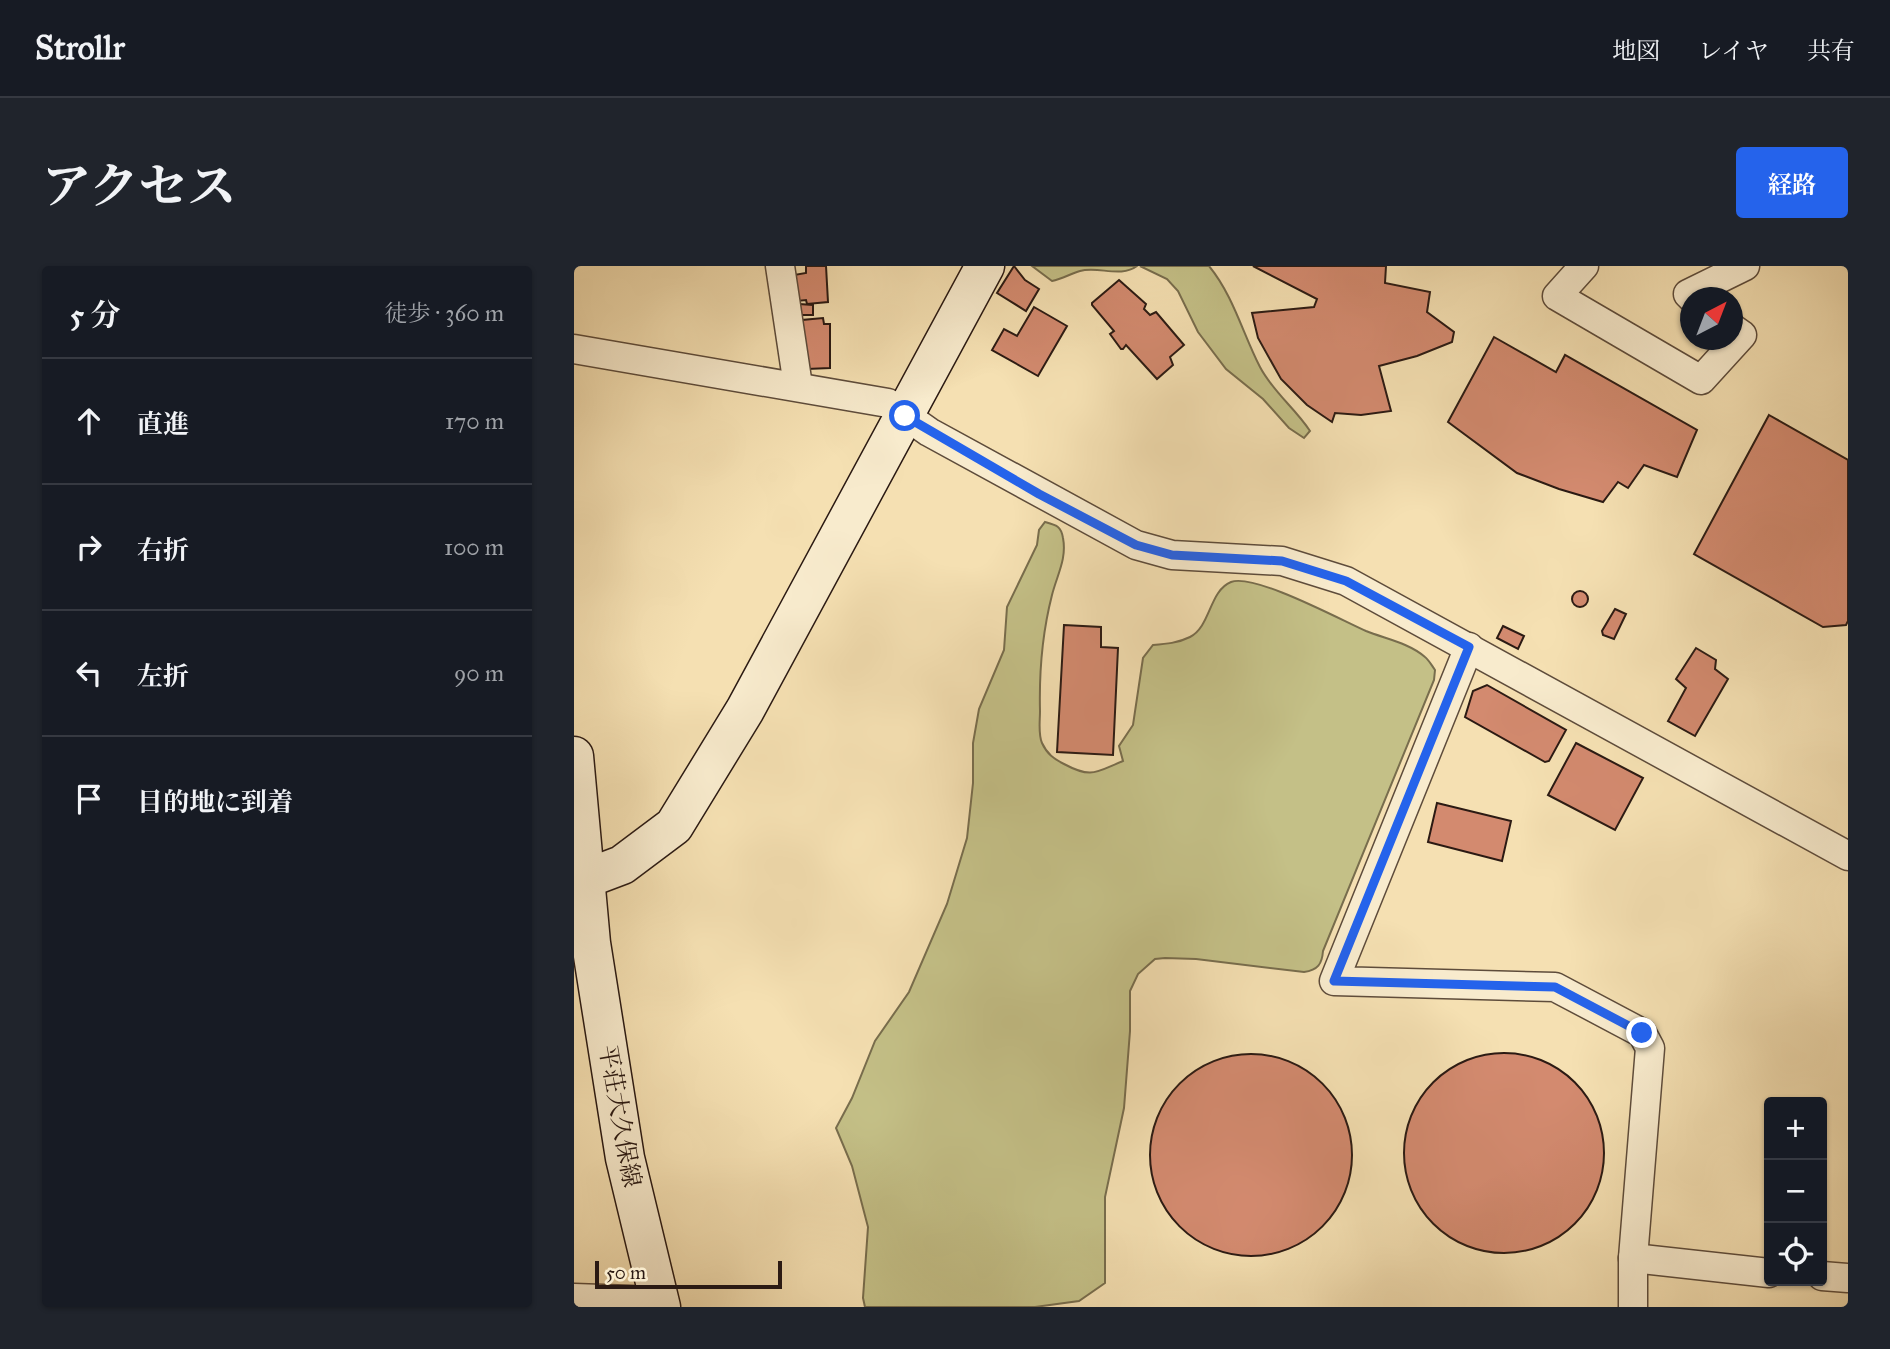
<!DOCTYPE html>
<html lang="ja">
<head>
<meta charset="utf-8">
<style>
	body { margin:0; font-family:"IM FELL Great Primer","Noto Serif JP",serif; background:#20242c; color:#f1f3f6 }
	.controls { position:absolute; right:21px; bottom:21px; display:grid; overflow:hidden; border-radius:7px; box-shadow:0 2px 5px #0004 }
	.controls button { width:63px; height:63px; display:grid; place-items:center; padding:0; border:0; border-bottom:2px solid #363941; background:#171b24; color:#f1f3f6; font:35px sans-serif }
	.compass { position:absolute; left:1106px; top:21px; width:63px; height:63px; border-radius:50%; background:#171b24; box-shadow:0 2px 5px #0004; rotate:42deg }
	.scale { position:absolute; left:21px; bottom:18px; width:187px; box-sizing:border-box; padding-left:7px; border:4px solid #2b1a13; border-top:0; font-size:19px; line-height:24px; white-space:nowrap; color:#2b1a13; -webkit-text-stroke:5px #f8ebcd; paint-order:stroke }
	.stop { position:absolute; width:21px; height:21px; margin:-16px; border:5px solid #2563eb; border-radius:50%; background:#fff }
	.stop.end { background:#2563eb; border-color:#fff; box-shadow:0 2px 7px #0008 }
	.list { margin:0; padding:0; list-style:none }
	h2 { display:flex; justify-content:space-between; align-items:center; height:91px; margin:0; padding:0 28px; font-size:30px }
	h2 small { font-size:23px; font-weight:400; color:#9ea1a6 }
	.list li { display:grid; grid-template-columns:46px 1fr auto; gap:21px; align-items:center; box-sizing:border-box; height:126px; padding:0 28px; border-top:2px solid #363941 }
	.list b { display:block; font-size:26px; white-space:nowrap }
	.list em { font-size:23px; font-style:normal; color:#9ea1a6 }
	.icon { flex:none; width:38px; height:38px; fill:none; stroke:currentColor; stroke-width:2; stroke-linecap:round; stroke-linejoin:round }
	.map { position:relative; flex:none; width:1274px; height:1041px; overflow:hidden; border-radius:7px }
	header { display:flex; align-items:center; gap:42px; box-sizing:border-box; height:98px; padding:0 35px; background:#171b24; border-bottom:2px solid #363941 }
	header strong { font-size:33px }
	nav { display:flex; gap:38px; margin-inline-start:auto; font-size:24px }
	.intro { display:flex; align-items:center; justify-content:space-between; box-sizing:border-box; height:168px; padding:0 42px }
	h1 { margin:0; font-size:49px }
	.button { padding:18px 32px; border-radius:7px; background:#2563eb; color:#fff; font-size:24px; font-weight:700 }
	main { display:flex; gap:42px; padding:0 42px }
	aside { flex:1; background:#171b24; border-radius:7px; box-shadow:0 2px 5px #0004 }
	.map>svg:first-child { display:block }
</style>
</head>
<body>
<header>
<strong>Strollr</strong>
<nav><a>地図</a><a>レイヤ</a><a>共有</a></nav>
</header>
<div class="intro"><h1>アクセス</h1><a class="button">経路</a></div>
<main>
<aside>
<h2>5 分<small>徒歩 · 360 m</small></h2>
<ul class="list">
<li><svg class="icon" aria-label="ahead" viewBox="0 0 24 24"><path d="M12 20V5M6 11l6-6 6 6"/></svg><div><b>直進</b></div><em>170 m</em></li>
<li><svg class="icon" aria-label="right" viewBox="0 0 24 24"><path d="M7 20v-9h11M14 6l5 5-5 5"/></svg><div><b>右折</b></div><em>100 m</em></li>
<li><svg class="icon" aria-label="left" viewBox="0 0 24 24"><path d="M17 20v-9H6M10 6l-5 5 5 5"/></svg><div><b>左折</b></div><em>90 m</em></li>
<li><svg class="icon" aria-label="arrive" viewBox="0 0 24 24"><path d="M6 21V4h12l-3 4 3 4H6"/></svg><div><b>目的地に到着</b></div></li>
</ul>
</aside>
<div class="map">
<svg width="1274" height="1041" viewBox="0 0 1274 1041">
	<rect width="100%" height="100%" fill="#f5e0b2"/>
	<filter id="stains"><feTurbulence type="fractalNoise" baseFrequency=".00286" numOctaves="4"/><feColorMatrix values="0 0 0 0 .2 0 0 0 0 .09 0 0 0 0 .02 0 0 0 .5 -.17"/></filter>
	<radialGradient id="worn" r=".72"><stop offset=".6" stop-color="#630" stop-opacity="0"/><stop offset="1" stop-color="#630" stop-opacity=".3"/></radialGradient>
	<g fill="#c4c087" stroke="#786d4d" stroke-width="2">
		<path d="M458,0H563C547,12 524,0 506,5C496,8 488,13 478,15Z"/>
		<path d="M566,0H635C659,29 669,68 686,101C699,126 721,142 736,165L730,172L715,162L689,133L652,103L624,66L604,25L593,13Z"/>
		<path d="M471,256C482,259 487,260 489,272C493,293 483,309 478,329C468,368 465,404 466,445C466,455 464,468 468,477C473,488 480,493 490,498C518,513 522,506 549,495L545,480L559,459L569,392L579,379C592,378 604,377 616,371C637,360 635,325 657,316C680,307 767,354 792,365C812,373 835,377 851,391C855,394 858,400 861,404L860,414L749,685C748,698 744,704 730,706L622,693L591,692L581,693L564,708L556,725V765L550,842L531,931V1017L505,1035L461,1041H291L289,1032L294,961L278,900L262,862L278,832L301,775L335,726L373,638L393,572L399,517V477L405,443L430,384L433,341L463,279L465,264Z"/>
	</g>
	<g fill="#d38a6f" stroke="#2b1a13" stroke-width="2">
		<polygon points="232,0 252,0 254,36 233,38 232,34 223,35 220,9 232,7"/>
		<polygon points="440,0 451,14 465,23 452,45 423,27"/>
		<polygon points="679,0 812,0 811,17 856,26 853,46 880,66 878,76 843,90 805,100 817,145 787,149 761,147 758,156 733,139 707,113 684,72 678,47 740,41 743,33"/>
		<polygon points="545,14 572,38 570,43 576,49 582,46 610,79 596,91 599,99 583,113 552,79 549,83 547,83 536,68 540,65 518,39 518,37"/>
		<polygon points="225,38 239,39 239,49 225,49"/>
		<polygon points="460,41 493,60 464,110 418,84 430,63 443,70"/>
		<polygon points="249,52 250,58 256,58 256,102 233,103 228,54"/>
		<polygon points="920,71 982,106 991,89 1123,164 1103,211 1070,199 1054,222 1044,216 1029,236 985,223 943,207 874,156"/>
		<polygon points="1195,149 1274,194 1274,355 1272,359 1249,361 1120,288"/>
		<circle cx="1006" cy="333" r="8"/>
		<polygon points="1041,343 1052,348 1040,373 1029,369 1028,365"/>
		<polygon points="490,359 527,361 527,381 544,382 539,489 483,486"/>
		<polygon points="929,360 950,370 944,383 923,372"/>
		<polygon points="1122,382 1142,394 1141,403 1154,413 1121,470 1094,455 1112,422 1102,413"/>
		<polygon points="913,419 992,464 975,495 971,496 891,451 899,425"/>
		<polygon points="1002,477 1069,512 1041,564 974,529"/>
		<polygon points="863,537 937,555 928,595 854,576"/>
		<circle cx="930" cy="887" r="100"/>
		<circle cx="677" cy="889" r="101"/>
	</g>
	<g fill="none" stroke-linecap="round" stroke-linejoin="round">
		<g stroke="#5e4c3b" stroke-width="31">
			<g id="street">
				<polyline points="206,0 224,120"/>
				<polyline points="1010,0 983,30 1127,114 1168,69 1158,62"/>
				<polyline points="1118,32 1114,28 1171,0"/>
				<polyline points="0,83 314,137 355,166 562,279 598,289 708,295 772,315 1274,590"/>
				<polyline points="895,381 760,715 981,721 1068,767 1076,782 1059,992 1059,1041"/>
				<polyline points="1059,992 1195,1007"/>
				<polyline points="1248,1010 1274,1012"/>
				<polyline points="0,1032 86,1035"/>
			</g>
		</g>
		<g stroke="#2b1a13" stroke-width="41">
			<g id="secondary">
				<polyline points="0,490 17,677 51,892 87,1041"/>
				<polyline points="11,613 48,599 100,560 171,444 411,0"/>
			</g>
		</g>
		<use href="#street" stroke="#f8ebcd" stroke-width="28"/>
		<use href="#secondary" stroke="#f8ebcd" stroke-width="38"/>
	</g>
	<g fill="none" stroke-linecap="round" stroke-linejoin="round">
		<polyline stroke="#2563eb" stroke-width="9" points="331,150 465,228 562,279 598,289 708,295 772,315 895,381 760,715 981,721 1068,767"/>
	</g>
	<g text-anchor="middle" stroke-width="5" stroke-linejoin="round" paint-order="stroke">
		<g font-size="24" fill="#2b1a13" stroke="#f8ebcd">
			<text transform="translate(46 850) rotate(80)" y="8">平荘大久保線</text>
		</g>
	</g>
	<rect width="100%" height="100%" filter="url(#stains)"/>
	<rect width="100%" height="100%" fill="url(#worn)"/>
</svg>
<div class="controls">
<button>+</button>
<button>−</button>
<button><svg class="icon" aria-label="locate" viewBox="0 0 24 24"><circle cx="12" cy="12" r="6"/><path d="M12 2v4M12 18v4M2 12h4M18 12h4"/></svg></button>
</div>
<svg class="compass" viewBox="-18 -18 36 36"><path d="M0-13l5 13h-10z" fill="#e53935"/><path d="M0 13l5-13h-10z" fill="#9ea1a6"/></svg>
<div class="scale">50 m</div>
<div class="stop" style="left:331px;top:150px"></div>
<div class="stop end" style="left:1068px;top:767px"></div>
</div>
</main>
</body>
</html>
